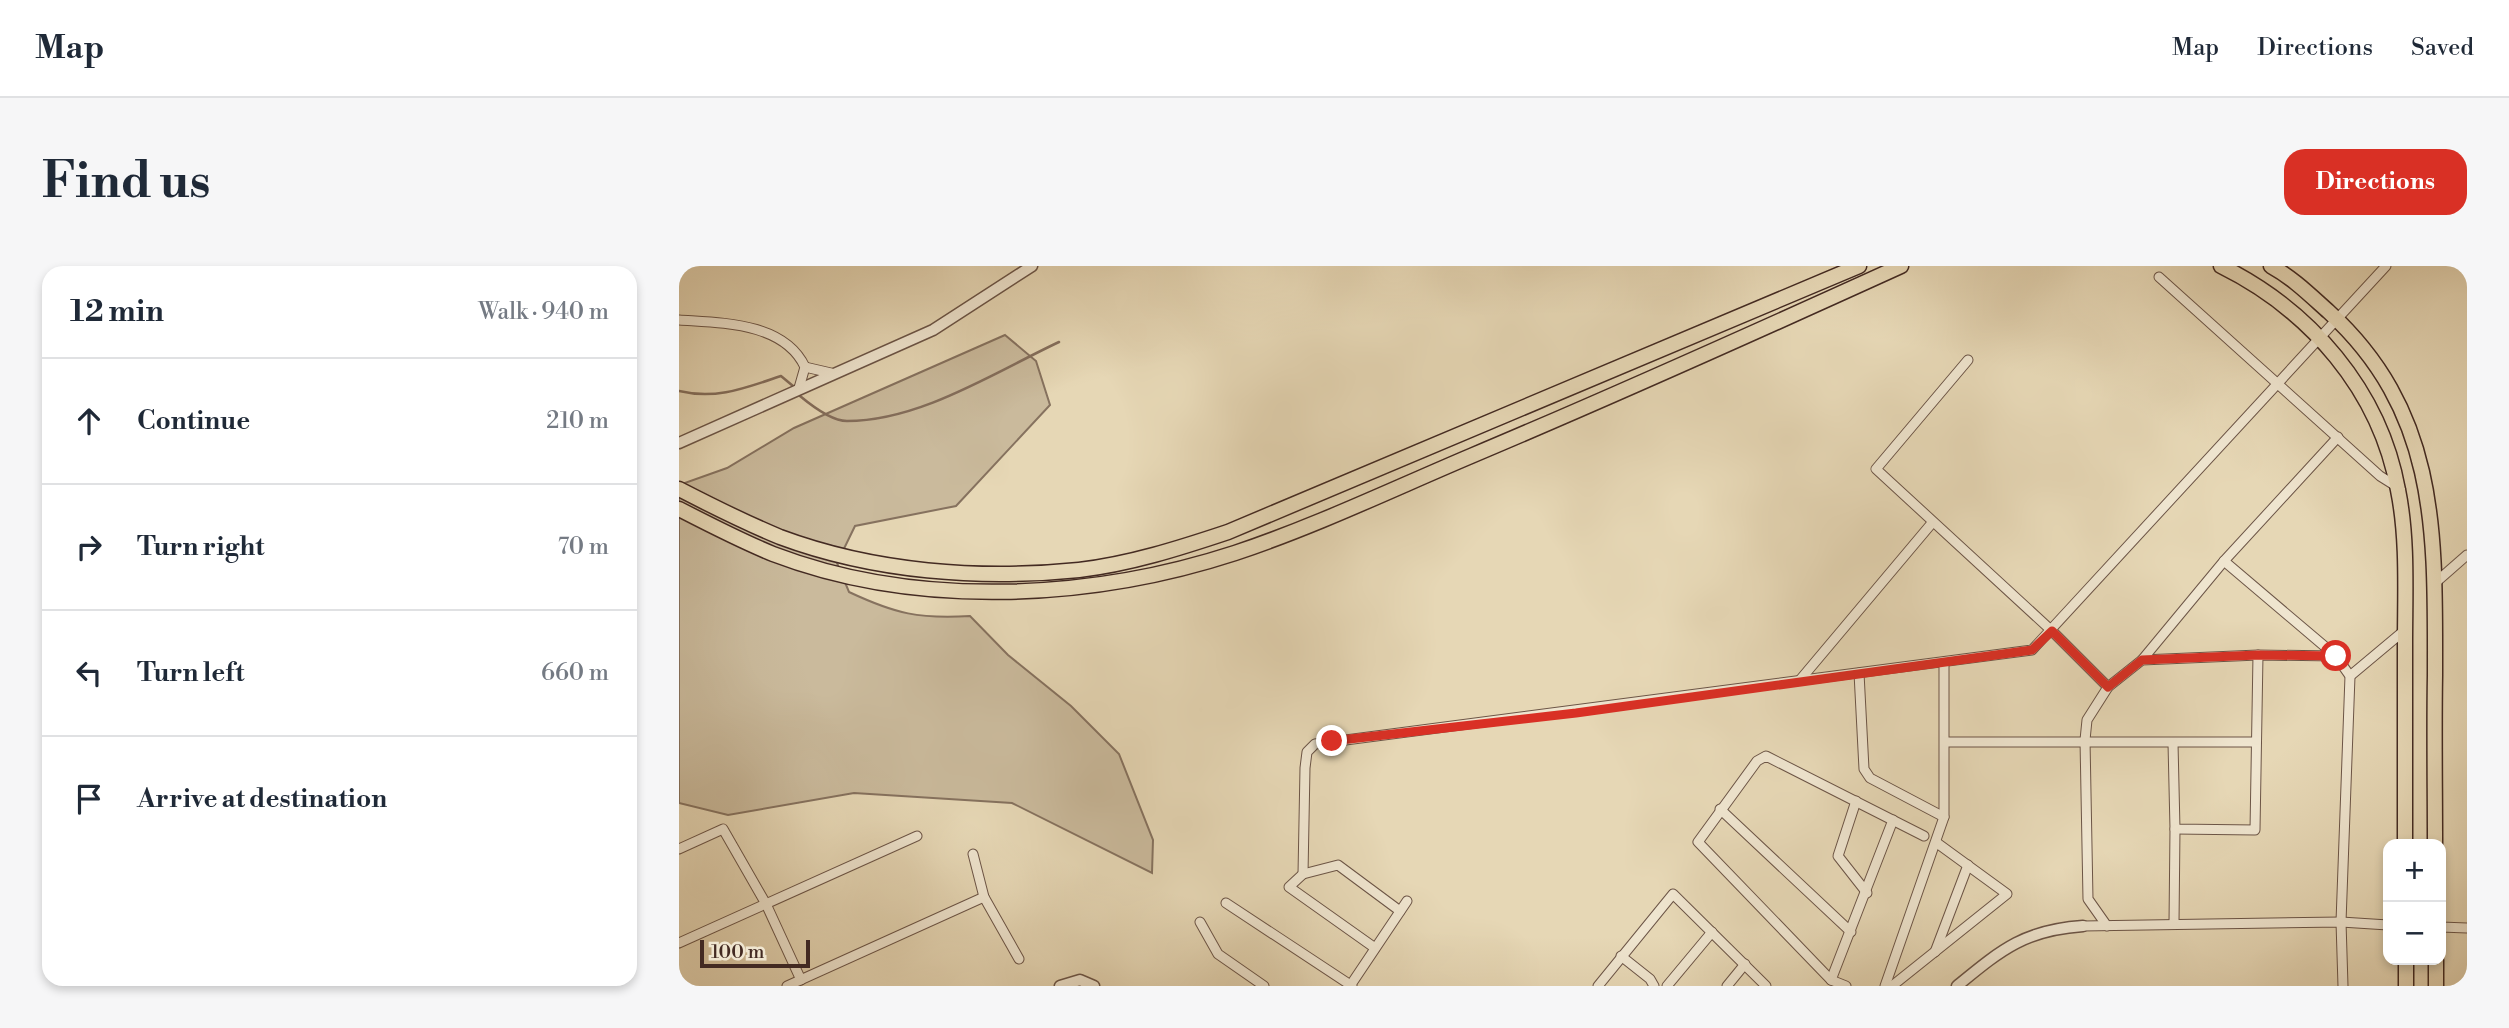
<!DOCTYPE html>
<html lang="en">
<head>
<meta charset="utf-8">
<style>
	body { margin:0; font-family:"Libre Bodoni",serif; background:#f6f6f7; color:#1f2937 }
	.controls { position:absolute; right:21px; bottom:21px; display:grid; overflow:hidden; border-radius:14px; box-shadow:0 4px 10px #0003 }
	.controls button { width:63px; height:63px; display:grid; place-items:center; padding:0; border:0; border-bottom:2px solid #e0e1e3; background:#fff; color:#1f2937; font:35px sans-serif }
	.scale { position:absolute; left:21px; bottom:18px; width:110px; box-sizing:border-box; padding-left:7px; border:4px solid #432a22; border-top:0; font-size:19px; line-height:24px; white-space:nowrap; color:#432a22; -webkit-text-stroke:5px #efe5cf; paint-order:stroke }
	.stop { position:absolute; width:21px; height:21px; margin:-16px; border:5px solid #d93025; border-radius:50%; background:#fff }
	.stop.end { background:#d93025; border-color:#fff; box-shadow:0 2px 7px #0008 }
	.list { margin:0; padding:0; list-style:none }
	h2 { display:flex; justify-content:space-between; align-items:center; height:91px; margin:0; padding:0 28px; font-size:30px }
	h2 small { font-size:23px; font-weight:400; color:#747a83 }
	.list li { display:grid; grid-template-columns:46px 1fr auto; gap:21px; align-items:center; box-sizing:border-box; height:126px; padding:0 28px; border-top:2px solid #e0e1e3 }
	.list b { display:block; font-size:26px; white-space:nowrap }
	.list em { font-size:23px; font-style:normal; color:#747a83 }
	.icon { flex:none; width:38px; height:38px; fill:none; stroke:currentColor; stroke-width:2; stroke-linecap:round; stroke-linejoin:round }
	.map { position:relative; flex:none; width:1788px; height:720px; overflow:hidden; border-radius:21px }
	header { display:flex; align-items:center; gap:42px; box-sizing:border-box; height:98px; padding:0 35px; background:#fff; border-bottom:2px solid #e0e1e3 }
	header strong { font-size:33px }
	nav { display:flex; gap:38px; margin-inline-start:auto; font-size:24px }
	.intro { display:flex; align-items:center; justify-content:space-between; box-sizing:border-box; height:168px; padding:0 42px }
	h1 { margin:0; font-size:49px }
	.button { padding:18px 32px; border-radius:21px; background:#d93025; color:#fff; font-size:24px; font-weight:700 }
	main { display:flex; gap:42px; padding:0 42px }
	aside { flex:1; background:#fff; border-radius:21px; box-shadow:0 4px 10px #0003 }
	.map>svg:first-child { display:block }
</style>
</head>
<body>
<header>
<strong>Map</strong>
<nav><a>Map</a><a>Directions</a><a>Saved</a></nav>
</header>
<div class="intro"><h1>Find us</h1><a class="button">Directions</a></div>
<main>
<aside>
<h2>12 min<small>Walk · 940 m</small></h2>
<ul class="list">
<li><svg class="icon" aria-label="ahead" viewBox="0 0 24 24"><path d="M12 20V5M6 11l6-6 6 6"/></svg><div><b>Continue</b></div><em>210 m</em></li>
<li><svg class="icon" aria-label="right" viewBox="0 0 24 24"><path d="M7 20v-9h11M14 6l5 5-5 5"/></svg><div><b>Turn right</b></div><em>70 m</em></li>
<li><svg class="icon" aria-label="left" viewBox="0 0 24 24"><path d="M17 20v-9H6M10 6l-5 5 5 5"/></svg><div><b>Turn left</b></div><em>660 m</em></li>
<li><svg class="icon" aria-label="arrive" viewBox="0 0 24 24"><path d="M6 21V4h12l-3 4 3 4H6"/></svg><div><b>Arrive at destination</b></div></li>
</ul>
</aside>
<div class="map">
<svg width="1788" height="720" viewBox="0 0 1788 720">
	<rect width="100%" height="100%" fill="#e6d7b5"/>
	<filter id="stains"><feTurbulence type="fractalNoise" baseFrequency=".00286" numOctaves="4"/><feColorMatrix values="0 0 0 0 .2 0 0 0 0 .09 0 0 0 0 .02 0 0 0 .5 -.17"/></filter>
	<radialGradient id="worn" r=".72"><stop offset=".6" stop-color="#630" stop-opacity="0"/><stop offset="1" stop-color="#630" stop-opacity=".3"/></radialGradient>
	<path fill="#caba9c" stroke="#86725f" stroke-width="2" d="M326,69L357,95L371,139L277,240L176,260L158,297L170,326C217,348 240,353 291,350L329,389L392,440L440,488L474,574L473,607L333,537L175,527L49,549L0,537V219L48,202L115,162Z"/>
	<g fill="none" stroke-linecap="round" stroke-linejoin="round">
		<g stroke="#846e5c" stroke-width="2.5">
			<path d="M0,125C37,134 66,122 102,110L114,120"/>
			<path d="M121,130C133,140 152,155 168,155C241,155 316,106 380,76"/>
		</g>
		<g stroke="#6c5547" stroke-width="11">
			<g id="minor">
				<polyline points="1480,11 1701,210 1717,220"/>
				<path d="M0,54C42,57 105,56 126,101L120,122"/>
				<polyline points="1289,94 1197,203 1373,365 1429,421"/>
				<polyline points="126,101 152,107"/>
				<polyline points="1545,295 1657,390 1671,410 1662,656 1664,720"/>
				<polyline points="1756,317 1788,289"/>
				<polyline points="1463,394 1545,295 1659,171"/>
				<polyline points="1180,407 1185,503 1191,512 1265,551"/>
				<polyline points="1671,410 1726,364"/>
				<polyline points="1121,414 1253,257"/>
				<polyline points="1267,476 1575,476"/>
				<polyline points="1494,477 1496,563 1576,564 1579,389"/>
				<polyline points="1177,535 1159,590 1188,627"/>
				<polyline points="1041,543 1172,666"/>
				<polyline points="0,583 44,563 87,638 122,714"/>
				<polyline points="294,588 305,631 340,693"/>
				<polyline points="624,608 626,502 628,486 636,478 1353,384 1707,0"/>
				<polyline points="547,637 673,720"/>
				<polyline points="521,656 539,688 585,720"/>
				<polyline points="1495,657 1496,563"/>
				<polyline points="1404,660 1662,656 1709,659"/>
				<polyline points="1428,660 1409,633 1406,474 1408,454 1429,421 1463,394 1579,389 1657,390"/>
				<polyline points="1762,661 1788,662"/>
				<polyline points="0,677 238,570"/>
				<polyline points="696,682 610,621 624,608 659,599 721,645"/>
				<polyline points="1256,686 1289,599"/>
				<polyline points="942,690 971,713 975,720"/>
				<polyline points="1152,714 1214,554"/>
				<polyline points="108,720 305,631"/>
				<polyline points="671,720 728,635"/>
				<polyline points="919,720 994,628 1087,720"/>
				<polyline points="988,720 1033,666"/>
				<polyline points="1048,720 1066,698"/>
				<polyline points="1167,720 1152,714 1019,576 1078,495 1087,490 1245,570"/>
				<polyline points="1206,720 1265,551 1265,396"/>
				<polyline points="1213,720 1328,628 1258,577"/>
			</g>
		</g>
		<g stroke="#6c5547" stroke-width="13">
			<g id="tertiary">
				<polyline points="0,177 254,64 353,0"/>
				<polyline points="381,720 401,714 415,720"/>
				<path d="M1278,720C1322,684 1345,664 1404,660"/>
			</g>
		</g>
		<g stroke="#432a22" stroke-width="17">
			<g id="trunk">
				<path d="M1542,0C1631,44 1701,124 1719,224C1729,273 1726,327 1726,377C1726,444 1726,511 1726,578"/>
				<path d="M1592,0C1614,12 1632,30 1650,46C1761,148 1756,269 1756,409C1755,465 1756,522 1756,578"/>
				<path d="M0,223C33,240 67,257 101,271C195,306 301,314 400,304C451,298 501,282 549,266L1180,0"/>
				<path d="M0,243C31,259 62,275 94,288C238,343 412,334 556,287C637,260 714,223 792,190C937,129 1079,65 1222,0"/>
				<polyline points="1727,694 1727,720"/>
				<polyline points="1757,694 1757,720"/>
			</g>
		</g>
		<use href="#minor" stroke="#efe5cf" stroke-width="9"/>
		<use href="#tertiary" stroke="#efe5cf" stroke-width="10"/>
		<use href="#trunk" stroke="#e6d7b5" stroke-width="14"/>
	</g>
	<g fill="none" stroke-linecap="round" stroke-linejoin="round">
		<polyline stroke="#d93025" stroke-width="9" points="653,475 897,447 1353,384 1373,365 1429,421 1463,394 1579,389 1657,390"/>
	</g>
	<rect width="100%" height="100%" filter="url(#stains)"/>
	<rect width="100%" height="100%" fill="url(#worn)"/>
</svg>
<div class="controls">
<button>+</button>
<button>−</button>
</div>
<div class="scale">100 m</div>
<div class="stop" style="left:1657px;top:390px"></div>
<div class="stop end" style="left:653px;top:475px"></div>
</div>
</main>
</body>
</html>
